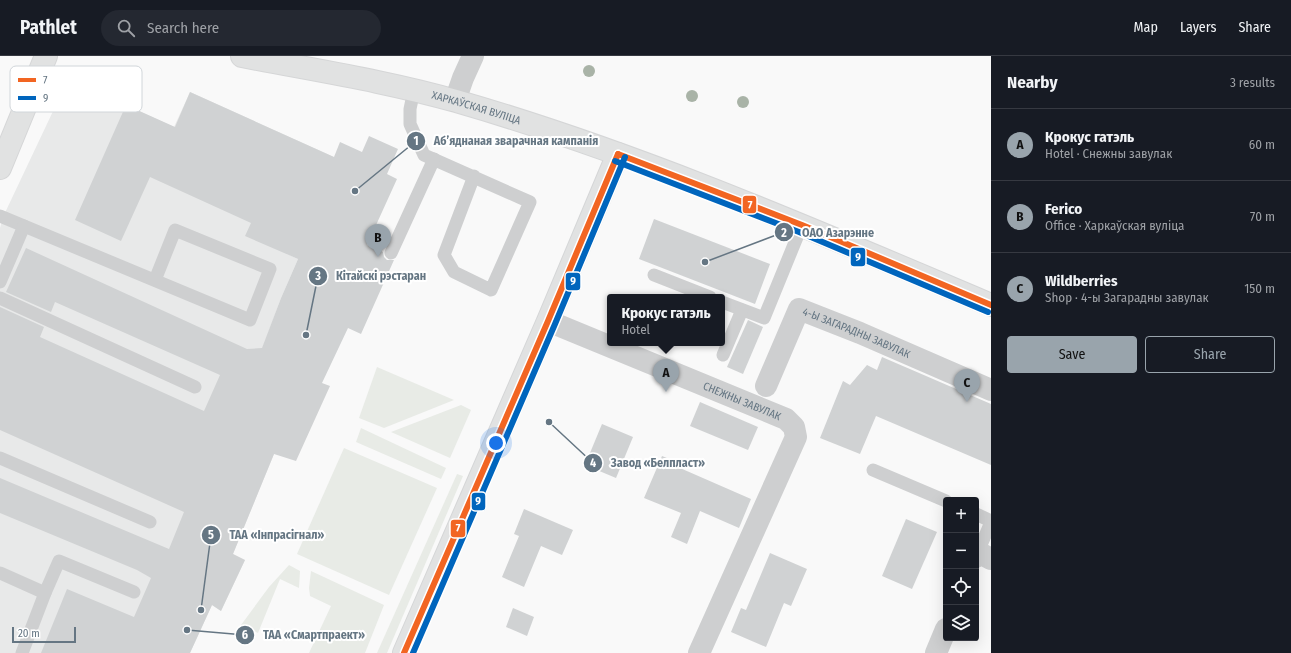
<!DOCTYPE html>
<html lang="en">
<head>
<meta charset="utf-8">
<style>
	body { margin:0; font-family:"Fira Sans Condensed",sans-serif; background:#242831; color:#f1f3f6 }
	.controls { position:absolute; right:12px; bottom:12px; display:grid; overflow:hidden; border-radius:4px; box-shadow:0 4px 16px #0002 }
	.controls button { width:36px; height:36px; display:grid; place-items:center; padding:0; border:0; border-bottom:1px solid #363941; background:#171b24; color:#f1f3f6; font:20px sans-serif }
	.scale { position:absolute; left:12px; bottom:10px; width:64px; box-sizing:border-box; padding-left:4px; border:2px solid #657683; border-top:0; font-size:11px; line-height:14px; white-space:nowrap; color:#657683; -webkit-text-stroke:3px #fff; paint-order:stroke }
	.you { position:absolute; left:496px; top:387px; width:14px; height:14px; margin:-10px; border:3px solid #fff; border-radius:50%; background:#1a73e8; box-shadow:0 0 0 6px #1a73e833 }
	.badge { display:grid; place-items:center; width:26px; height:26px; border-radius:50%; background:#99a4ac; color:#111; font-size:13px; font-weight:700 }
	.pin { position:absolute; translate:-50% -33px; filter:drop-shadow(0 1px 2px #0008) }
	.pin::after { content:''; position:absolute; top:21px; width:14px; height:12px; background:inherit; clip-path:polygon(0 0,100% 0,50% 100%) }
	.popup { position:absolute; left:607px; top:238px; width:118px; height:52px; box-sizing:border-box; display:grid; place-content:center; border-radius:4px; background:#171b24; filter:drop-shadow(0 1px 3px #0005); font-size:13px; white-space:nowrap; color:#9ea1a6 }
	.popup b { font-size:15px; color:#f1f3f6 }
	.popup::after { content:''; position:absolute; left:50%; top:100%; margin-left:-8px; border:8px solid transparent; border-top-color:#171b24 }
	.list { margin:0; padding:0; list-style:none }
	h2 { display:flex; justify-content:space-between; align-items:center; height:52px; margin:0; padding:0 16px; font-size:17px }
	h2 small { font-size:13px; font-weight:400; color:#9ea1a6 }
	.list li { display:grid; grid-template-columns:26px 1fr auto; gap:12px; align-items:center; box-sizing:border-box; height:72px; padding:0 16px; border-top:1px solid #363941 }
	.list b { display:block; font-size:15px; white-space:nowrap }
	.list p { margin:0; font-size:13px; white-space:nowrap; color:#9ea1a6 }
	.list em { font-size:13px; font-style:normal; color:#9ea1a6 }
	.actions { display:flex; gap:8px; padding:12px 16px }
	.actions a { flex:1; padding:9px 0; border:1px solid #99a4ac; border-radius:4px; text-align:center; font-size:14px; color:#99a4ac }
	.actions .main { background:#99a4ac; color:#111 }
	.icon { flex:none; width:22px; height:22px; fill:none; stroke:currentColor; stroke-width:2; stroke-linecap:round; stroke-linejoin:round }
	.map { position:relative; flex:none; width:991px; height:597px; overflow:hidden }
	header { display:flex; align-items:center; gap:24px; box-sizing:border-box; height:56px; padding:0 20px; background:#171b24; border-bottom:1px solid #363941 }
	header strong { font-size:19px }
	nav { display:flex; gap:22px; margin-inline-start:auto; font-size:14px }
	.search { width:280px; height:36px; background:#242831; display:flex; align-items:center; gap:10px; box-sizing:border-box; padding:0 14px; border-radius:22px; color:#9ea1a6; font-size:15px }
	main { display:flex }
	aside { flex:1; background:#171b24 }
	.map>svg:first-child { display:block }
</style>
</head>
<body>
<header>
<strong>Pathlet</strong>
<div class="search"><svg class="icon" aria-label="search" viewBox="0 0 24 24"><circle cx="10" cy="10" r="6"/><path d="M15 15l6 6"/></svg>Search here</div>
<nav><a>Map</a><a>Layers</a><a>Share</a></nav>
</header>
<main>
<div class="map">
<svg width="991" height="597" viewBox="0 0 991 597">
	<rect width="100%" height="100%" fill="#f9f9f9"/>
	<polygon fill="#e8e9e9" points="190,36 334,101 313,147 311,145 287,198 298,203 281,242 260,299 274,398 233,498 245,504 221,555 212,549 190,597 0,597 0,172 3,161 55,51 126,49 174,71"/>
	<g fill="#e8ebe6">
		<polygon points="377,311 454,344 384,372 359,362"/>
		<polygon points="461,349 471,354 450,402 391,376"/>
		<polygon points="361,372 446,412 441,423 356,386"/>
		<polygon points="344,392 437,432 389,539 297,498"/>
		<polygon points="457,418 463,420 387,597 377,597"/>
		<polygon points="289,509 300,515 299,532 280,523 258,577 241,569 269,531"/>
		<polygon points="311,515 384,549 365,597 309,597 331,550 310,540 309,532"/>
	</g>
	<g fill="#d0d2d3">
		<polygon points="190,36 334,101 340,86 362,96 369,80 398,93 387,118 397,123 367,189 383,196 384,201 387,204 394,204 361,278 348,272 322,327 330,330 296,405 274,398 233,498 245,504 221,555 212,549 190,597 41,597 67,533 134,561 151,522 137,514 0,457 0,422 169,493 184,456 0,374 0,251 44,271 40,281 204,355 220,319 55,246 51,256 6,236 26,192 247,293 262,292 281,242 298,203 245,180 251,167 150,121 121,185 75,164 126,49 175,71"/>
		<polygon points="654,163 770,208 755,248 639,203"/>
		<polygon points="748,264 763,271 743,318 727,311"/>
		<polygon points="882,301 991,348 991,409 876,360 860,398 820,382 843,325 850,329 867,309 877,314"/>
		<polygon points="700,346 758,371 748,394 690,370"/>
		<polygon points="602,368 633,381 616,422 585,409"/>
		<polygon points="662,400 681,408 680,412 751,443 739,472 700,455 687,488 671,481 681,457 644,442"/>
		<polygon points="524,453 573,474 562,499 541,490 524,531 502,521 519,480 514,478"/>
		<polygon points="906,463 937,476 912,533 882,520"/>
		<polygon points="770,497 807,513 791,550 784,547 766,591 731,576 741,552 746,554"/>
		<polygon points="513,552 534,561 527,580 506,571"/>
	</g>
	<g fill="none" stroke-linecap="round" stroke-linejoin="round">
		<g stroke="#d5d6d7" stroke-width="24">
			<g id="secondary">
				<path id="s3" d="M242,0C313,14 386,25 456,45C640,98 816,175 991,249"/>
				<polyline points="0,112 46,0"/>
				<polyline points="404,597 548,265 618,98"/>
			</g>
		</g>
		<g stroke="#cecfd0" stroke-width="13">
			<polyline points="414,34 410,53 410,68 424,99 530,146 491,234 454,216 444,199 474,120"/>
			<polyline points="0,160 250,264 270,213 175,174 155,224"/>
			<polyline points="391,197 434,103"/>
			<polyline points="654,219 710,241"/>
			<polyline points="0,226 24,170"/>
			<polyline points="0,242 195,331"/>
			<polyline points="722,246 764,262 802,169"/>
			<polyline points="723,299 742,254"/>
			<polyline points="0,402 150,466"/>
			<polyline points="873,414 946,445"/>
			<polyline points="976,458 991,465"/>
			<polyline points="978,496 991,466"/>
			<polyline points="0,517 45,537 22,597"/>
			<polyline points="45,537 59,505 134,536"/>
		</g>
		<g stroke="#cecfd0" stroke-width="22">
			<polyline points="455,45 463,22 473,0"/>
			<path id="s1" d="M548,265L786,363L794,371L796,381L699,597"/>
			<path id="s2" d="M766,330L799,253L860,277L991,334"/>
			<polyline points="976,501 978,496 991,503"/>
			<polyline points="936,597 946,573"/>
		</g>
		<use href="#secondary" stroke="#e1e2e2" stroke-width="22"/>
		<g stroke="#fff" stroke-width="9">
			<g id="bus-1">
				<polyline points="618,98 802,169 991,249"/>
				<polyline points="404,597 548,265 618,98"/>
			</g>
		</g>
		<g stroke="#fff" stroke-width="9">
			<g id="bus-2">
				<polyline points="615,105 799,176 988,256"/>
				<polyline points="413,597 555,268 625,101"/>
			</g>
		</g>
		<use href="#bus-1" stroke="#f26522" stroke-width="6"/>
		<use href="#bus-2" stroke="#0065bd" stroke-width="6"/>
	</g>
	<g fill="#a9b3a7">
		<circle cx="589" cy="15" r="6"/>
		<circle cx="692" cy="40" r="6"/>
		<circle cx="743" cy="46" r="6"/>
	</g>
	<g text-anchor="middle" stroke-width="4" stroke-linejoin="round" paint-order="stroke">
		<g font-size="11" fill="#657683" stroke="#fff">
			<text dy="4" stroke="none"><textPath href="#s3" startOffset="240">ХАРКАЎСКАЯ ВУЛІЦА</textPath></text>
			<text dy="4" stroke="none"><textPath href="#s2" startOffset="146">4-Ы ЗАГАРАДНЫ ЗАВУЛАК</textPath></text>
			<text dy="4" stroke="none"><textPath href="#s1" startOffset="210">СНЕЖНЫ ЗАВУЛАК</textPath></text>
		</g>
	</g>
	<rect x="10" y="10" width="132" height="46" rx="6" fill="#fff" stroke="#d1d6da" stroke-width="1"/>
	<rect x="18" y="22" width="18" height="4" fill="#f26522"/>
	<rect x="18" y="40" width="18" height="4" fill="#0065bd"/>
	<g font-size="11" fill="#657683">
		<text x="43" y="28">7</text>
		<text x="43" y="46">9</text>
	</g>
	<path fill="none" stroke="#657683" stroke-width="1.5" d="M355 135L416 85M705 206L784 176M306 279L318 220M549 366L593 407M201 554L211 479M187 574L245 579"/>
	<g fill="#657683" stroke="#fff" stroke-width="1.5">
		<circle cx="355" cy="135" r="4"/>
		<circle cx="705" cy="206" r="4"/>
		<circle cx="306" cy="279" r="4"/>
		<circle cx="549" cy="366" r="4"/>
		<circle cx="201" cy="554" r="4"/>
		<circle cx="187" cy="574" r="4"/>
		<circle cx="416" cy="85" r="10"/>
		<circle cx="784" cy="176" r="10"/>
		<circle cx="318" cy="220" r="10"/>
		<circle cx="593" cy="407" r="10"/>
		<circle cx="211" cy="479" r="10"/>
		<circle cx="245" cy="579" r="10"/>
	</g>
	<g font-size="12" text-anchor="middle" font-weight="bold" fill="#fff">
		<text x="416" y="89">1</text>
		<text x="784" y="181">2</text>
		<text x="318" y="224">3</text>
		<text x="593" y="411">4</text>
		<text x="211" y="483">5</text>
		<text x="245" y="583">6</text>
	</g>
	<g font-size="12" text-anchor="middle" font-weight="bold" fill="#657683" stroke="#fff" stroke-width="4" stroke-linejoin="round" paint-order="stroke">
		<text x="516" y="89">Абʼяднаная зварачная кампанія</text>
		<text x="838" y="181">ОАО Азарэнне</text>
		<text x="381" y="224">Кітайскі рэстаран</text>
		<text x="658" y="411">Завод «Белпласт»</text>
		<text x="277" y="483">ТАА «Інпрасігнал»</text>
		<text x="314" y="583">ТАА «Смартпраект»</text>
	</g>
	<g stroke="#fff" stroke-width="1.5">
		<rect x="742" y="139" width="15" height="19" rx="4" fill="#f26522"/>
		<rect x="850" y="191" width="16" height="20" rx="4" fill="#0065bd"/>
		<rect x="565" y="216" width="16" height="19" rx="4" fill="#0065bd"/>
		<rect x="471" y="436" width="15" height="19" rx="4" fill="#0065bd"/>
		<rect x="450" y="463" width="16" height="19" rx="4" fill="#f26522"/>
	</g>
	<g font-size="11" text-anchor="middle" font-weight="bold" fill="#fff">
		<text x="750" y="153">7</text>
		<text x="858" y="205">9</text>
		<text x="573" y="229">9</text>
		<text x="478" y="449">9</text>
		<text x="458" y="476">7</text>
	</g>
</svg>
<div class="controls">
<button>+</button>
<button>−</button>
<button><svg class="icon" aria-label="locate" viewBox="0 0 24 24"><circle cx="12" cy="12" r="6"/><path d="M12 2v4M12 18v4M2 12h4M18 12h4"/></svg></button>
<button><svg class="icon" aria-label="layers" viewBox="0 0 24 24"><path d="M12 4l9 5-9 5-9-5zM3 14l9 5 9-5"/></svg></button>
</div>
<div class="scale">20 m</div>
<div class="you"></div>
<div class="pin badge" style="left:666px;top:336px">A</div>
<div class="popup"><b>Крокус гатэль</b>Hotel</div>
<div class="pin badge" style="left:378px;top:201px">B</div>
<div class="pin badge" style="left:967px;top:346px">C</div>
</div>
<aside>
<h2>Nearby<small>3 results</small></h2>
<ul class="list">
<li><span class="badge">A</span><div><b>Крокус гатэль</b><p>Hotel · Снежны завулак</p></div><em>60 m</em></li>
<li><span class="badge">B</span><div><b>Ferico</b><p>Office · Харкаўская вуліца</p></div><em>70 m</em></li>
<li><span class="badge">C</span><div><b>Wildberries</b><p>Shop · 4-ы Загарадны завулак</p></div><em>150 m</em></li>
</ul>
<div class="actions"><a class="main">Save</a><a>Share</a></div>
</aside>
</main>
</body>
</html>
